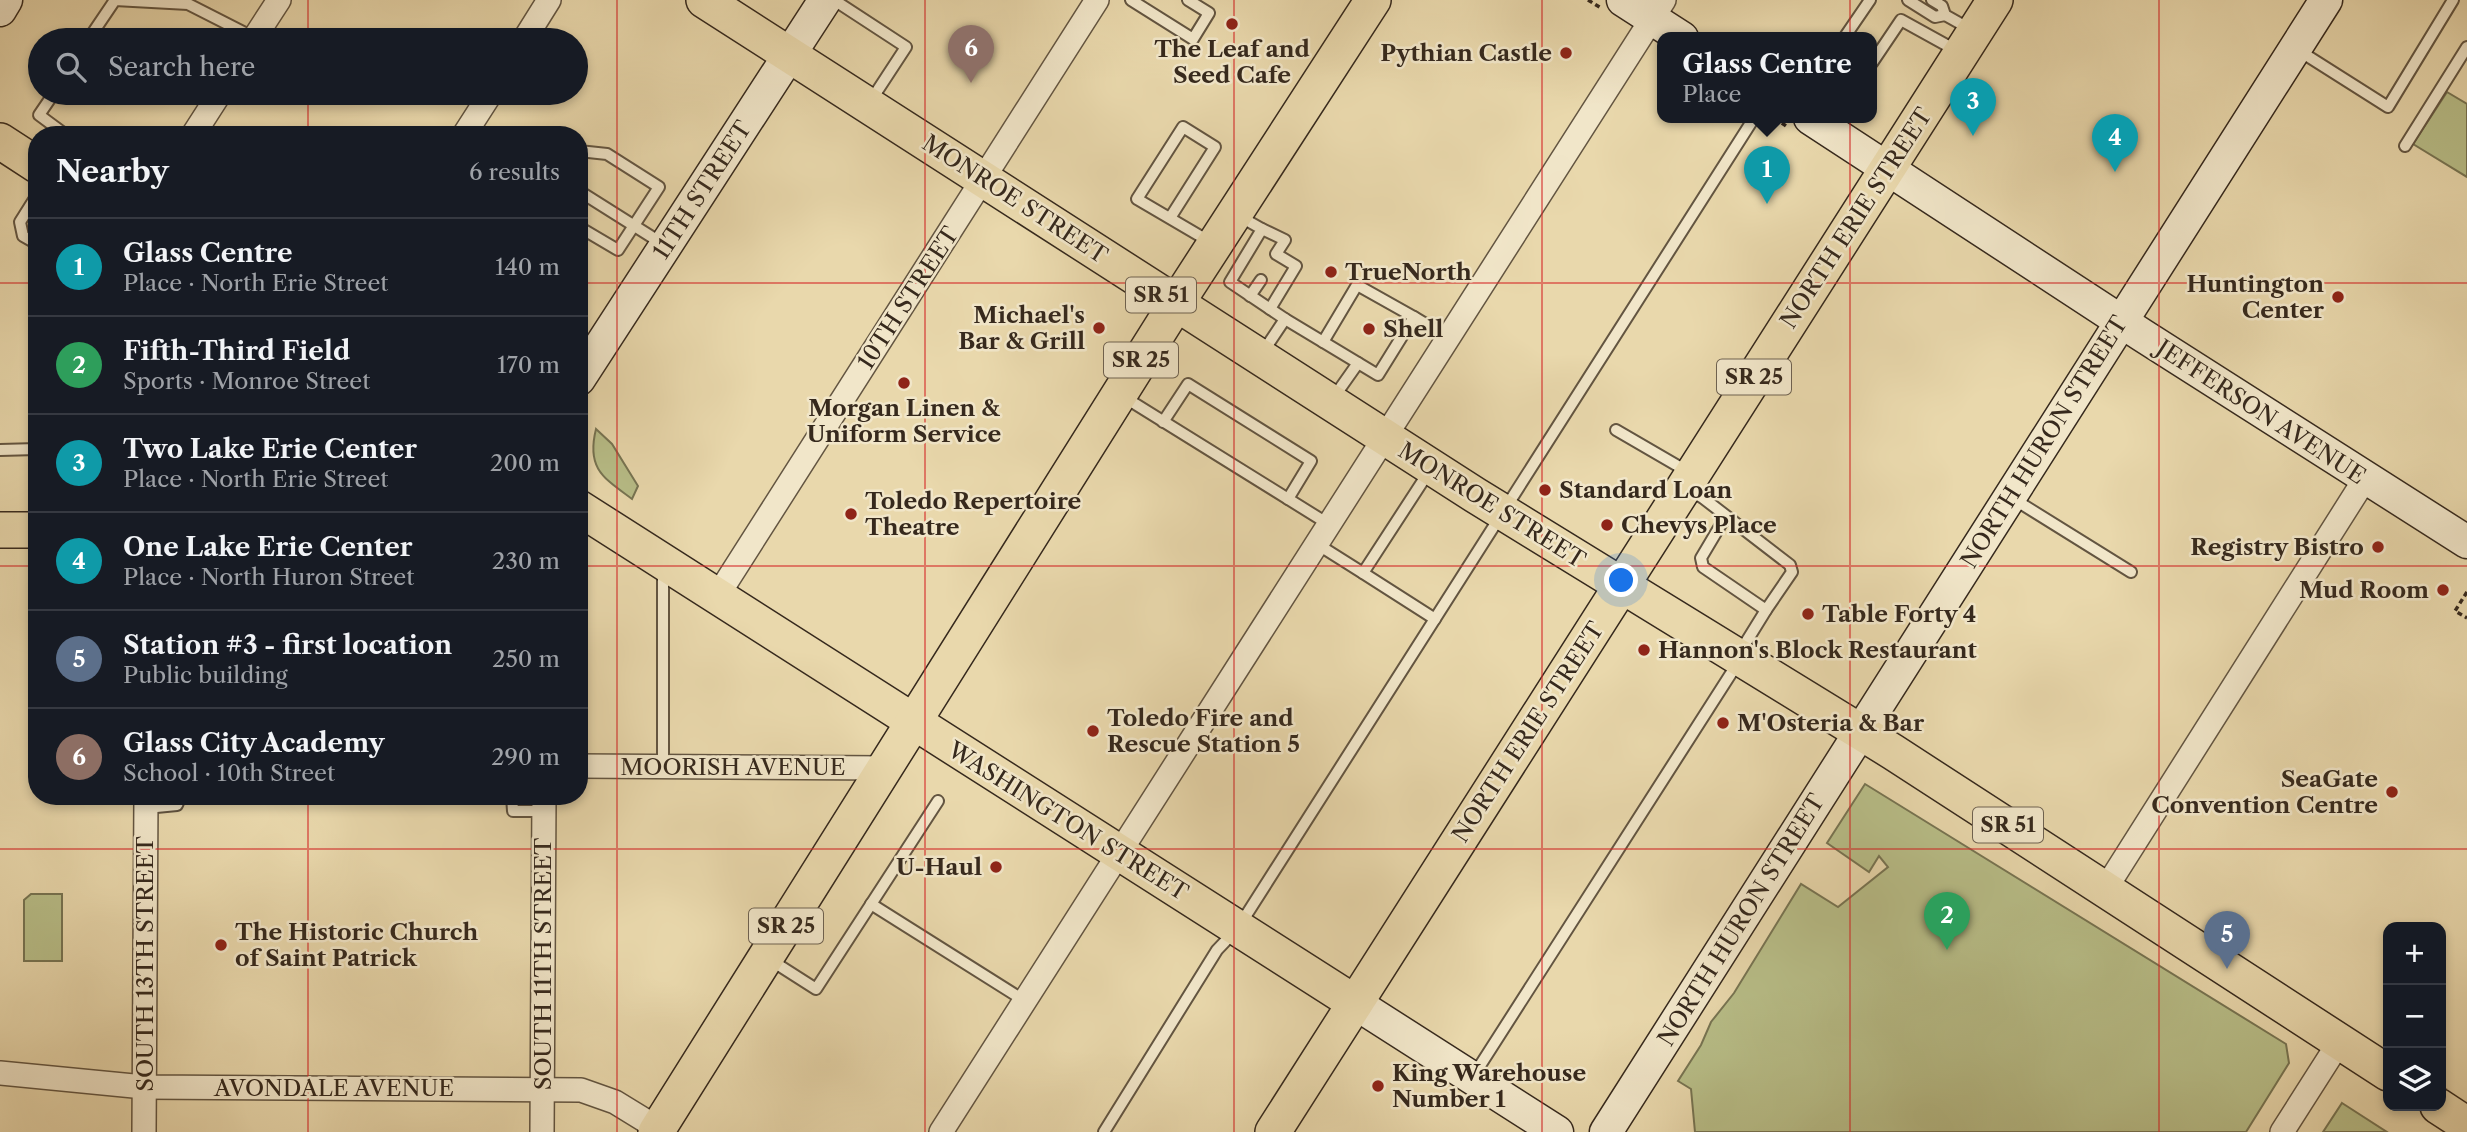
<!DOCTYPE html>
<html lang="en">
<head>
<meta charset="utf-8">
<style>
	body { margin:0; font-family:"Libre Caslon Text",serif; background:#242831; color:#f1f3f6 }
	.controls { position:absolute; right:21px; bottom:21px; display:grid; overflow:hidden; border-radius:14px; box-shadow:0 4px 10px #0003 }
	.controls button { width:63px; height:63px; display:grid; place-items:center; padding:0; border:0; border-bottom:2px solid #363941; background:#171b24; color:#f1f3f6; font:35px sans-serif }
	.you { position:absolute; left:1622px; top:581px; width:24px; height:24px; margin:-18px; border:5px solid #fff; border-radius:50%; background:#1a73e8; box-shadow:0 0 0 10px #1a73e833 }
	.badge { display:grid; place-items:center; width:46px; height:46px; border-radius:50%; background:#c59692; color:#fff; font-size:23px; font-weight:700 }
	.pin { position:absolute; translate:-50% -58px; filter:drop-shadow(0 2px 4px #0008) }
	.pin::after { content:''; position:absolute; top:37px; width:24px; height:21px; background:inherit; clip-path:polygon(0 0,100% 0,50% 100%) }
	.popup { position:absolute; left:1657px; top:32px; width:220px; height:91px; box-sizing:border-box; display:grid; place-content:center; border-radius:14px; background:#171b24; filter:drop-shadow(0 2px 5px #0005); font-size:23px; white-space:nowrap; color:#9ea1a6 }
	.popup b { font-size:26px; color:#f1f3f6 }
	.popup::after { content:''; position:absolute; left:50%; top:100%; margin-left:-14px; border:14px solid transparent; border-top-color:#171b24 }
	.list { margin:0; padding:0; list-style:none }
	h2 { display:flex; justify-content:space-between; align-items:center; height:91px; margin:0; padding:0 28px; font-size:30px }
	h2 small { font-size:23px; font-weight:400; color:#9ea1a6 }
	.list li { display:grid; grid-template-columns:46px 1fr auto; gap:21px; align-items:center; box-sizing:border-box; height:98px; padding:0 28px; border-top:2px solid #363941 }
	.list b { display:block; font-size:26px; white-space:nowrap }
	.list p { margin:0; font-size:23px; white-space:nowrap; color:#9ea1a6 }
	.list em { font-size:23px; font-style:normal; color:#9ea1a6 }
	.icon { flex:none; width:38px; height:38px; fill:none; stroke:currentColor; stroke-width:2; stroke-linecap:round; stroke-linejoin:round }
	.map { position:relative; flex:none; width:2467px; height:1132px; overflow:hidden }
	.search { position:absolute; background:#171b24; box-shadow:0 4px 10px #0003; left:28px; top:28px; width:560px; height:77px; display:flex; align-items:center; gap:18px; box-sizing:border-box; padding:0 24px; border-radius:38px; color:#9ea1a6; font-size:26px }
	.panel { position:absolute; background:#171b24; box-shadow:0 4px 10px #0003; left:28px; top:126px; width:560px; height:679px; border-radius:28px }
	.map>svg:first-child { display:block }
</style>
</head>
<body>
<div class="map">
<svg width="2467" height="1132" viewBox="0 0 2467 1132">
	<rect width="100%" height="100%" fill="#e9d8ac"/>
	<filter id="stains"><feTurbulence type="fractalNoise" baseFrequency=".00286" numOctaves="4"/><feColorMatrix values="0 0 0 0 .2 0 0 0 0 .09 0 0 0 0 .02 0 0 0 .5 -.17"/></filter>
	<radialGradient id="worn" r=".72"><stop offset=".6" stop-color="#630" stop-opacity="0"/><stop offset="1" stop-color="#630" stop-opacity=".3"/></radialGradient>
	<g fill="#b8be88" stroke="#777452" stroke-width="2">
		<polygon points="2447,92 2467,104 2467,177 2413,144"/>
		<path d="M596,429L612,444L638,486L632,499C604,478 586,469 596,429Z"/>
		<polygon points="1865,784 2286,1044 2289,1063 2246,1132 1695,1132 1691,1089 1678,1081 1701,1045 1711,1022 1734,993 1801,884 1838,907 1888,867 1879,856 1869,872 1827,843"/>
		<polygon points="31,894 62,894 62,961 24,961 24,900"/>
		<polygon points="2342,1103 2387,1132 2323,1132"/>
	</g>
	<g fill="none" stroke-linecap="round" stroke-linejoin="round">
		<g stroke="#635541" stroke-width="14">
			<g id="lane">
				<polyline points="834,0 906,47 870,102"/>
				<polyline points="1131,0 1193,39 1209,13 1188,0"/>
				<polyline points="1908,0 1935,17 1945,15"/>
				<polyline points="1932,0 1942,6 1945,15 1970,29"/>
				<polyline points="1844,38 1870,0"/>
				<polyline points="88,40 115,0 188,4 255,38"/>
				<polyline points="2298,50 2388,107 2453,0"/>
				<polyline points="1872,63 1901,20 1959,52"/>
				<polyline points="54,93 39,115 66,135"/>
				<polyline points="2405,146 2467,47"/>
				<polyline points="579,151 607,154 659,187 618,250 579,227"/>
				<polyline points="579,191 663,244"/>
				<polyline points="37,195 20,222 23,236 37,244"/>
				<polyline points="1239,216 1262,229 1230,282 1285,319"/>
				<polyline points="1170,218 1215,147 1183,127 1137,199 1212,243"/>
				<polyline points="1262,229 1285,240 1276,254 1296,266 1270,309"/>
				<polyline points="1250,296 1261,280"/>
				<polyline points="1323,342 1357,285 1414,317"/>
				<polyline points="1263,352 1285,319 1378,375 1414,317 1449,338"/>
				<polyline points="1124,397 1330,525"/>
				<polyline points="1334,397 1358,363"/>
				<polyline points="1163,422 1188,384 1311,461 1288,499"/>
				<polyline points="1616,430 1690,473"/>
				<polyline points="0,450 37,449"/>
				<polyline points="1690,490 1703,498 1790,565 1792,572 1766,610 1703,567 1701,558 1726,516"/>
				<polyline points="2012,498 2131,572"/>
				<polyline points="1317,544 1363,573 1430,470"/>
				<polyline points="1363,573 1435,619"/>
				<polyline points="1740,652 1766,610"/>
				<polyline points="663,766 663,570"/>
				<polyline points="512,796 513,811 544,811"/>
				<polyline points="146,808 177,805 181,796"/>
				<polyline points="871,904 1025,1001"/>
				<polyline points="769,959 816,989 938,801"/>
				<polyline points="1474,1075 1739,661"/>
				<polyline points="1104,1132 1217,950 1238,928 1754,118"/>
			</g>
		</g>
		<g stroke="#635541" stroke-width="26">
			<g id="street">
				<polyline points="253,40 279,0"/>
				<polyline points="524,40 549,0"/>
				<polyline points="193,135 220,93"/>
				<polyline points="464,135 491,93"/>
				<polyline points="718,595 1097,0"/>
				<polyline points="579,766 887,768"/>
				<polyline points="2106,888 2365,479"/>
				<polyline points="0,1073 144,1087 581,1090 615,1102 664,1132"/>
				<polyline points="144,1132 146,796"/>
				<polyline points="542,1132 544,796"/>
				<polyline points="941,1132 1664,0"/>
				<polyline points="2282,1132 2340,1041"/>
			</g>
		</g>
		<g stroke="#36291d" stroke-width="35">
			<g id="secondary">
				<polyline points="1623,0 1682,38"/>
				<polyline points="0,10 6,0"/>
				<polyline points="1810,118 2142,335 2467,542"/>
				<polyline points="579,379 825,0"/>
				<polyline points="1355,1003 1557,1132"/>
				<polyline points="1606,1132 2326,0"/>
			</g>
		</g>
		<g stroke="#36291d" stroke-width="38">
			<g id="primary">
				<polyline points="704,0 1475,495 1893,752 2388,1073"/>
				<polyline points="0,141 37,165"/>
				<polyline points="579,508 1355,1003"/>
				<polyline points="0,530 37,530"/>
				<polyline points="2438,1106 2467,1125"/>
				<polyline points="656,1132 1176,304 1373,0"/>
				<polyline points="1273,1132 1995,0"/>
			</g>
		</g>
		<g stroke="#36291d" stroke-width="3.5" stroke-dasharray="5 3.5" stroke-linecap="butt">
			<polyline points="1588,0 1601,8"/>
			<polyline points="1775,118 1786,126"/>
			<polyline points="2467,592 2455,611 2467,618"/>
		</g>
		<use href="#lane" stroke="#f1e6c9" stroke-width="10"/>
		<use href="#street" stroke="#f1e6c9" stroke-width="23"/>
		<use href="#secondary" stroke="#f1e6c9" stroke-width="32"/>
		<use href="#primary" stroke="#e9d8ac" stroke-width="35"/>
	</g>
	<path fill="none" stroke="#d62828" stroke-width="2" stroke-opacity="0.55" d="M308,0V40M617,0V1132M925,0V1132M1234,0V1132M1542,0V1132M1850,0V1132M2159,0V1132M308,93V135M0,283H37M579,283H2467M0,566H37M579,566H2467M308,796V1132M0,849H2467"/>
	<g fill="#8f2418" stroke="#f1e6c9" stroke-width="2.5">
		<circle cx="1232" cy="24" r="7"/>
		<circle cx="1566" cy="53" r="7"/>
		<circle cx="1331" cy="272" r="7"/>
		<circle cx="2338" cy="297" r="7"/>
		<circle cx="1099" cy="328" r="7"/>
		<circle cx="1369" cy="329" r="7"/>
		<circle cx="904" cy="383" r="7"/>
		<circle cx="1545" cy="490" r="7"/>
		<circle cx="851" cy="514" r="7"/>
		<circle cx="1607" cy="525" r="7"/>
		<circle cx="2378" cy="547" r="7"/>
		<circle cx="2443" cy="590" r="7"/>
		<circle cx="1808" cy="614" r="7"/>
		<circle cx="1644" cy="650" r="7"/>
		<circle cx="1723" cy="723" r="7"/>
		<circle cx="1093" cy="731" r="7"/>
		<circle cx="2392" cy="792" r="7"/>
		<circle cx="996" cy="867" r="7"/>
		<circle cx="221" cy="945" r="7"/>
		<circle cx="1378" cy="1086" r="7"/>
	</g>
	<g text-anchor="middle" stroke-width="5" stroke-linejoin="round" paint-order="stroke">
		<g fill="#f1e6c9" stroke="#6e6251" stroke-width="2">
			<rect x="1126" y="277.5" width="70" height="35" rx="5"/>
			<rect x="1104" y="342.5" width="74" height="35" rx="5"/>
			<rect x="1717" y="359.5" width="74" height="35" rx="5"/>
			<rect x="1973" y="807.5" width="70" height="35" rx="5"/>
			<rect x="749" y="908.5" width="74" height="35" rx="5"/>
		</g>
		<g font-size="21" font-weight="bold" fill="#36291d">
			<text x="1161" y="302">SR 51</text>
			<text x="1141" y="367">SR 25</text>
			<text x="1754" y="384">SR 25</text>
			<text x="2008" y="832">SR 51</text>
			<text x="786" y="933">SR 25</text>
		</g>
		<g font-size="23" font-weight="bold" fill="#36291d" stroke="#f1e6c9" text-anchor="start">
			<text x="1232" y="57" text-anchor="middle">The Leaf and<tspan x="1232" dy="26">Seed Cafe</tspan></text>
			<text x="1552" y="61" text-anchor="end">Pythian Castle</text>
			<text x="1345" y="280">TrueNorth</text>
			<text x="2324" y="292" text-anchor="end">Huntington<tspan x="2324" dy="26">Center</tspan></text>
			<text x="1085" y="323" text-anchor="end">Michael's<tspan x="1085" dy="26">Bar &amp; Grill</tspan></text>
			<text x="1383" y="337">Shell</text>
			<text x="904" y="416" text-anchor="middle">Morgan Linen &amp;<tspan x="904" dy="26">Uniform Service</tspan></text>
			<text x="1559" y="498">Standard Loan</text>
			<text x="865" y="509">Toledo Repertoire<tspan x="865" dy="26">Theatre</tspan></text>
			<text x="1621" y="533">Chevys Place</text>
			<text x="2364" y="555" text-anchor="end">Registry Bistro</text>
			<text x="2429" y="598" text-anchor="end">Mud Room</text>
			<text x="1822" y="622">Table Forty 4</text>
			<text x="1658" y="658">Hannon's Block Restaurant</text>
			<text x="1107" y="726">Toledo Fire and<tspan x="1107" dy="26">Rescue Station 5</tspan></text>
			<text x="1737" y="731">M'Osteria &amp; Bar</text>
			<text x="2378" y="787" text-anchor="end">SeaGate<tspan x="2378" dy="26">Convention Centre</tspan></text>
			<text x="982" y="875" text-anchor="end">U-Haul</text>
			<text x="235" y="940">The Historic Church<tspan x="235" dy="26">of Saint Patrick</tspan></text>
			<text x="1392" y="1081">King Warehouse<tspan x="1392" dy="26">Number 1</tspan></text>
		</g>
		<g font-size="23" fill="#36291d" stroke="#f1e6c9">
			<text transform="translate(702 190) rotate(-57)" y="8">11TH STREET</text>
			<text transform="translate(1015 199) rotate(33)" y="8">MONROE STREET</text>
			<text transform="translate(1856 218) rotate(-57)" y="8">NORTH ERIE STREET</text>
			<text transform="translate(908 298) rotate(-57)" y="8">10TH STREET</text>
			<text transform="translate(2261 412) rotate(33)" y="8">JEFFERSON AVENUE</text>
			<text transform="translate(2044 442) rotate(-58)" y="8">NORTH HURON STREET</text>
			<text transform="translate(1492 505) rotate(32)" y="8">MONROE STREET</text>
			<text transform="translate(1528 732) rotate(-57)" y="8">NORTH ERIE STREET</text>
			<text x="733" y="775">MOORISH AVENUE</text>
			<text transform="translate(1068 821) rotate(32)" y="8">WASHINGTON STREET</text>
			<text transform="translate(1741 920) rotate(-58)" y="8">NORTH HURON STREET</text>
			<text transform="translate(145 964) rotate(-90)" y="8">SOUTH 13TH STREET</text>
			<text transform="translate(543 964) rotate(-90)" y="8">SOUTH 11TH STREET</text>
			<text x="334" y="1096">AVONDALE AVENUE</text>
		</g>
	</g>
	<rect width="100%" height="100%" filter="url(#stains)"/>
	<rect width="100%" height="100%" fill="url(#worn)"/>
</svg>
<div class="controls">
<button>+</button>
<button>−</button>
<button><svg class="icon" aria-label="layers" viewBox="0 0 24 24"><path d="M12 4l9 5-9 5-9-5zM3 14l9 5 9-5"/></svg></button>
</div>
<div class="you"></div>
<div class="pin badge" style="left:1767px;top:204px;background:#0f9aa8">1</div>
<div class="popup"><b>Glass Centre</b>Place</div>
<div class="pin badge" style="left:1947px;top:950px;background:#2e9e5b">2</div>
<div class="pin badge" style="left:1973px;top:136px;background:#0f9aa8">3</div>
<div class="pin badge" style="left:2115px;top:172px;background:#0f9aa8">4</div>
<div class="pin badge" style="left:2227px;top:969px;background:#5c6f8a">5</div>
<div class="pin badge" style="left:971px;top:83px;background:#8d6e63">6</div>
<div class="search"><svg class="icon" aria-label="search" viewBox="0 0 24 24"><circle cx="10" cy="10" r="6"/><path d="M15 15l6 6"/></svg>Search here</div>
<section class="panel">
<h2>Nearby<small>6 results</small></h2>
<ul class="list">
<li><span class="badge" style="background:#0f9aa8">1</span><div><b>Glass Centre</b><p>Place · North Erie Street</p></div><em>140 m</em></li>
<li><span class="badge" style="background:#2e9e5b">2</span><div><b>Fifth-Third Field</b><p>Sports · Monroe Street</p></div><em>170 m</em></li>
<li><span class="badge" style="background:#0f9aa8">3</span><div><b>Two Lake Erie Center</b><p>Place · North Erie Street</p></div><em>200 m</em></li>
<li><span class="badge" style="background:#0f9aa8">4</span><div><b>One Lake Erie Center</b><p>Place · North Huron Street</p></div><em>230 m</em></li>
<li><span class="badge" style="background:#5c6f8a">5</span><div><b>Station #3 - first location</b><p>Public building</p></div><em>250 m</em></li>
<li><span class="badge" style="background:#8d6e63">6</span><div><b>Glass City Academy</b><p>School · 10th Street</p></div><em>290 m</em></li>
</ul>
</section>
</div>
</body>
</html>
